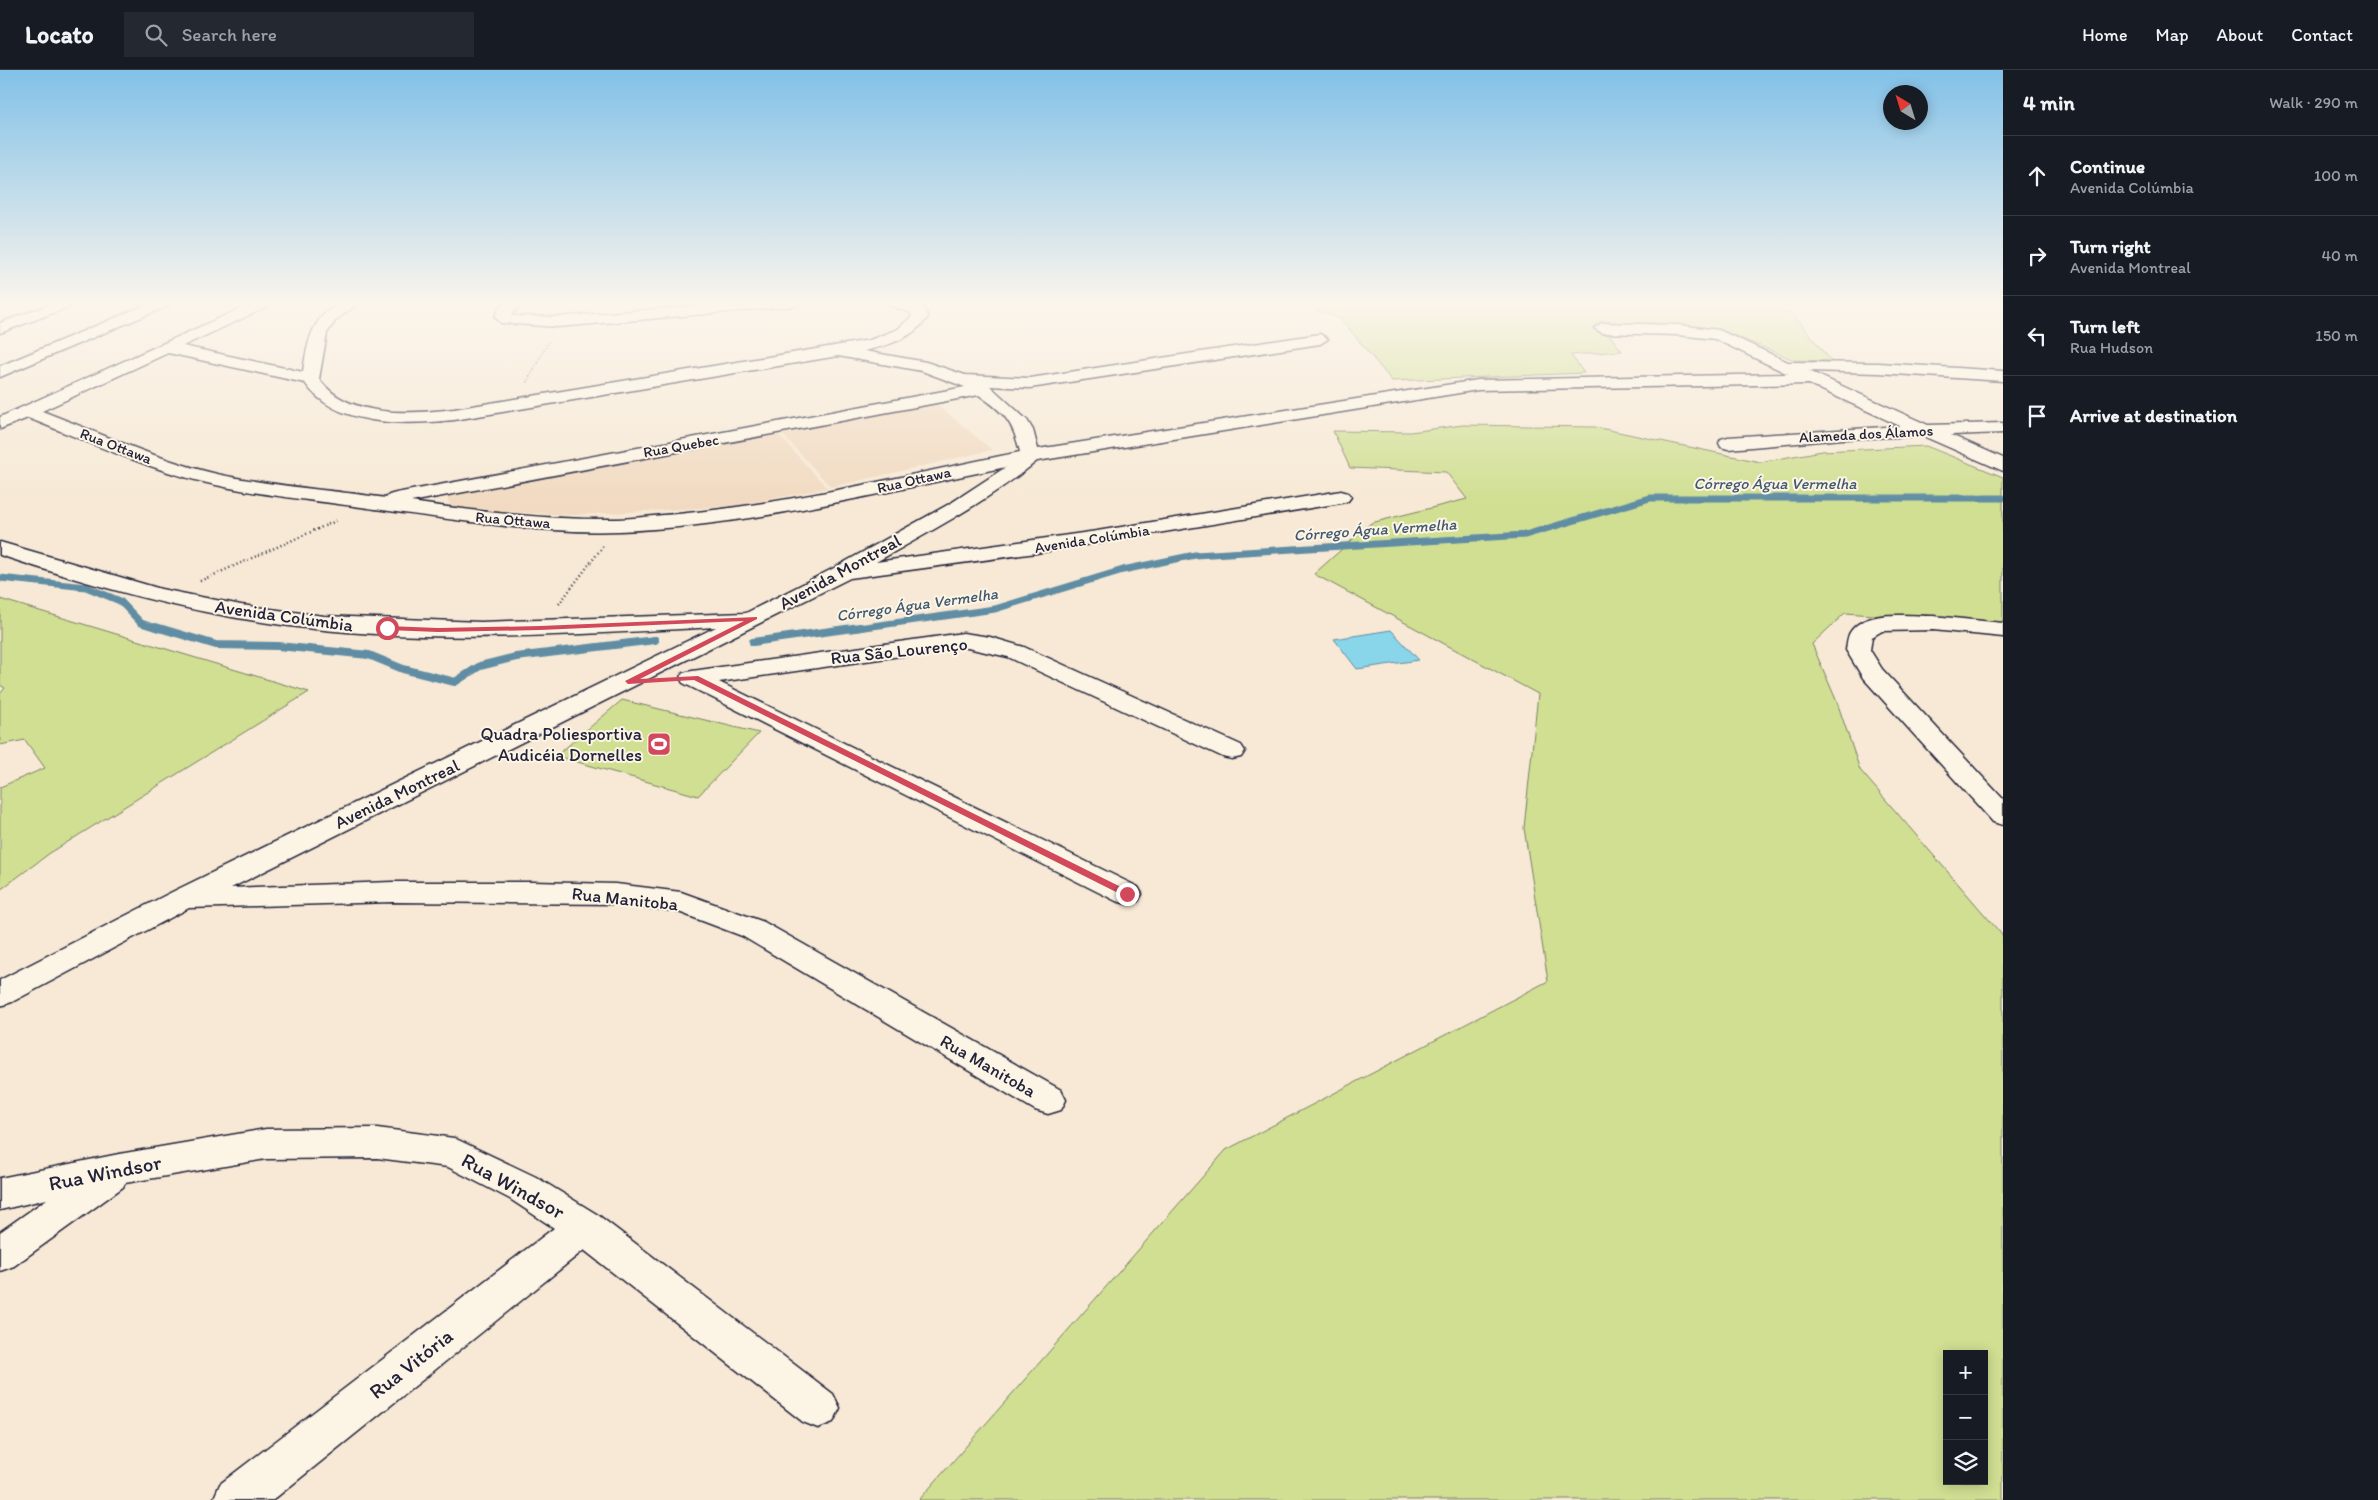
<!DOCTYPE html>
<html lang="en">
<head>
<meta charset="utf-8">
<style>
	body { margin:0; font-family:Itim,sans-serif; background:#242831; color:#f1f3f6 }
	.controls { position:absolute; right:15px; bottom:15px; display:grid; overflow:hidden; border-radius:0px; box-shadow:0 2px 12px #0003 }
	.controls button { width:45px; height:45px; display:grid; place-items:center; padding:0; border:0; border-bottom:1px solid #363941; background:#171b24; color:#f1f3f6; font:25px sans-serif }
	.compass { position:absolute; left:1883px; top:15px; width:45px; height:45px; border-radius:50%; background:#171b24; box-shadow:0 2px 12px #0003; rotate:322deg }
	.stop { position:absolute; width:15px; height:15px; margin:-11px; border:4px solid #d1495b; border-radius:50%; background:#fff }
	.stop.end { background:#d1495b; border-color:#fff; box-shadow:0 1px 5px #0008 }
	.list { margin:0; padding:0; list-style:none }
	h2 { display:flex; justify-content:space-between; align-items:center; height:65px; margin:0; padding:0 20px; font-size:21px }
	h2 small { font-size:16px; font-weight:400; color:#9ea1a6 }
	.list li { display:grid; grid-template-columns:32px 1fr auto; gap:15px; align-items:center; box-sizing:border-box; height:80px; padding:0 20px; border-top:1px solid #363941 }
	.list b { display:block; font-size:19px; white-space:nowrap }
	.list p { margin:0; font-size:16px; white-space:nowrap; color:#9ea1a6 }
	.list em { font-size:16px; font-style:normal; color:#9ea1a6 }
	.icon { flex:none; width:28px; height:28px; fill:none; stroke:currentColor; stroke-width:2; stroke-linecap:round; stroke-linejoin:round }
	.map { position:relative; flex:none; width:2003px; height:1430px; overflow:hidden }
	header { display:flex; align-items:center; gap:30px; box-sizing:border-box; height:70px; padding:0 25px; background:#171b24; border-bottom:1px solid #363941 }
	header strong { font-size:24px }
	nav { display:flex; gap:28px; margin-inline-start:auto; font-size:18px }
	.search { width:350px; height:45px; background:#242831; display:flex; align-items:center; gap:12px; box-sizing:border-box; padding:0 18px; border-radius:0px; color:#9ea1a6; font-size:19px }
	main { display:flex }
	aside { flex:1; background:#171b24 }
	.map>svg:first-child { display:block }
</style>
</head>
<body>
<header>
<strong>Locato</strong>
<div class="search"><svg class="icon" aria-label="search" viewBox="0 0 24 24"><circle cx="10" cy="10" r="6"/><path d="M15 15l6 6"/></svg>Search here</div>
<nav><a>Home</a><a>Map</a><a>About</a><a>Contact</a></nav>
</header>
<main>
<div class="map">
<svg width="2003" height="1430" viewBox="0 0 2003 1430">
	<rect width="100%" height="100%" fill="#f7e9d5"/>
	<filter id="ink" filterUnits="userSpaceOnUse"><feTurbulence type="fractalNoise" baseFrequency=".02" numOctaves="2"/><feDisplacementMap in="SourceGraphic" scale="10" xChannelSelector="R" yChannelSelector="G"/><feConvolveMatrix kernelMatrix="1 2 1 2 8 2 1 2 1" color-interpolation-filters="sRGB"/></filter>
	<g filter="url(#ink)">
		<g fill="#f1dac1">
			<polygon points="935,333 992,380 831,417 781,363"/>
			<polygon points="778,364 827,418 735,436 574,445 479,441 451,436 447,428 471,419"/>
		</g>
		<g fill="#d0df92" stroke="#798066" fill-rule="evenodd">
			<polygon points="1295,232 1758,232 1795,246 1831,291 1794,290 1721,260 1599,252 1622,281 1571,285 1584,303 1392,311 1341,249"/>
			<path d="M1463,355L1595,357L1760,392L1822,381L1926,376L2003,407V554L1845,543L1812,574L1837,632L1860,700L2003,866V1430H919L1226,1080L1548,911L1524,758L1538,624L1314,504L1371,453L1467,429L1446,402L1350,398L1333,361L1410,362ZM1947,1284H1984V1411H1947Z"/>
			<polygon points="0,529 309,622 50,783 0,820 0,717 45,698 25,670 0,675 0,624 5,618 0,615"/>
			<polygon points="622,630 759,663 698,726 556,686"/>
		</g>
		<polygon fill="#89d5e9" stroke="#608da3" points="1391,560 1419,590 1357,599 1334,569"/>
		<g fill="none" stroke-linecap="round" stroke-linejoin="round">
			<g stroke="#608da3" stroke-width="7">
				<polyline points="0,508 86,517 120,531 141,553 160,559"/>
				<polyline points="851,559 995,539 1123,500 1195,485 1525,465 1650,428 2003,428"/>
			</g>
			<g stroke="#608da3" stroke-width="8">
				<polyline points="156,557 216,575 278,576 369,585 403,599 455,612 480,596 516,587 655,570"/>
				<polyline points="753,572 860,557"/>
			</g>
			<g stroke="#22223b" stroke-width="3">
				<g id="street">
					<polygon points="56,232 76,232 74,235 0,263 0,253"/>
					<polygon points="153,232 172,232 170,235 0,307 0,296"/>
					<path d="M255,232H273L271,235L183,276L303,302C308,265 316,232 360,232L336,250L327,263L319,309C348,349 412,344 454,339L870,270L898,259L912,246L911,243L889,235L887,232H908L923,237L928,247C912,269 889,275 864,281L926,292L965,305L1030,308L1320,264L1328,269L1320,274L1030,318L990,316L1027,350L1033,360L1038,379L1478,310L1788,304L1715,269L1678,265L1602,263L1594,258L1602,253L1678,255L1719,260L1788,292L1879,293L2003,301V311L1879,303L1809,301L1928,355L2003,353V363L1951,365L2003,388V401L1923,366L1843,369L1728,379L1721,377L1719,373L1721,369L1728,367L1900,356L1809,314L1478,320L1037,391C988,431 931,461 876,492L1097,461L1341,421L1348,423L1351,427L1348,431L1341,433L1036,483L850,508L231,818L392,812H533L616,814L681,822L764,852L1061,1020L1066,1030L1061,1040L1048,1044L1035,1040L742,866L676,841L616,834L392,832L189,838L12,932L0,936V910L170,823L716,557C572,565 426,575 282,555C186,542 92,516 0,485V472L161,519L241,535L324,546L481,552L746,543L834,498L951,433L1006,397C879,423 750,456 620,461C537,464 457,450 375,439C306,429 235,424 168,402C121,387 74,366 28,348L0,359V347ZM168,283L305,313C336,358 406,355 454,350L838,286L922,301L965,317L396,423L389,425L386,428C330,420 273,416 217,404C157,390 100,363 42,341ZM979,325C1005,343 1013,352 1020,382C907,405 794,433 678,444C659,445 638,448 618,449C549,450 480,442 411,432Z"/>
					<polygon points="507,232 523,232 511,246 558,247 747,232 803,232 796,236 558,257 501,253 495,247 499,238"/>
					<path d="M1933,546L2003,553V567L1933,560L1882,561L1872,567L1870,580L1882,599L2003,729V755L1993,752L1863,608L1846,580C1847,574 1847,566 1851,561C1867,539 1909,546 1933,546Z"/>
					<polygon points="963,563 990,567 1024,577 1241,675 1245,681 1241,687 1232,689 1223,687 1008,587 963,577 719,612 1138,817 1142,824 1138,831 1127,834 1116,831 683,613 680,608 683,603 692,601"/>
					<polygon points="377,1058 454,1068 536,1107 598,1145 833,1324 840,1338 833,1352 818,1358 803,1352 584,1180 273,1430 213,1430 220,1414 554,1158 510,1129 448,1097 377,1088 266,1089 125,1113 123,1117 14,1196 0,1201 0,1162 47,1129 0,1140 0,1108 119,1084 266,1059"/>
				</g>
			</g>
			<polyline stroke="#22223b" stroke-width="2" stroke-dasharray="0.5 2.5" stroke-linecap="butt" points="527,312 549,271"/>
			<g stroke="#22223b" stroke-width="2.5" stroke-dasharray="1 3" stroke-linecap="butt">
				<polyline points="200,511 338,450"/>
				<polyline points="559,534 604,475"/>
			</g>
			<use href="#street" fill="#fcf5e5" fill-rule="evenodd"/>
		</g>
	</g>
	<linearGradient id="sky" x2="0" y2="1"><stop stop-color="#82c1e8"/><stop offset="0.54" stop-color="#fbf5ec"/><stop offset="1" stop-color="#fbf5ec" stop-opacity="0"/></linearGradient>
	<rect width="2003" height="432" fill="url(#sky)"/>
	<polygon fill="#d1495b" points="757,547 757,549 640,609 698,606 1131,822 1131,826 1124,826 694,610 628,614 625,611 744,551 540,560 438,562 387,560 383,558 387,556 438,558 540,556"/>
	<defs>
		<g id="stadium-square" transform="scale(1.25)"><rect x="-9" y="-9" width="18" height="18" rx="4" fill="#d1495b" stroke="#fcf5e5"/><path d="M0-5a6.5 5 0 1 0 0 10a6.5 5 0 1 0 0-10ZM-3.5-1.8h7v3.6h-7Z" fill="#fff"/></g>
	</defs>
	<g fill-rule="evenodd">
		<use href="#stadium-square" x="659" y="674"/>
	</g>
	<g text-anchor="middle" stroke-width="4" stroke-linejoin="round" paint-order="stroke">
		<g font-size="15" fill="#22223b" stroke="#fcf5e5">
			<text transform="translate(1866 364) rotate(-3)" y="5">Alameda dos Álamos</text>
			<text transform="translate(116 376) rotate(21)" y="5">Rua Ottawa</text>
			<text transform="translate(681 376) rotate(-10)" y="5">Rua Quebec</text>
			<text transform="translate(914 410) rotate(-13)" y="5">Rua Ottawa</text>
			<text transform="translate(513 450) rotate(5)" y="5">Rua Ottawa</text>
			<text transform="translate(1092 469) rotate(-9)" y="5">Avenida Colúmbia</text>
		</g>
		<g font-size="16" font-style="italic" fill="#41586f" stroke="#fcf5e5">
			<text x="1775" y="419">Córrego Água Vermelha</text>
			<text transform="translate(1375 459) rotate(-4)" y="6">Córrego Água Vermelha</text>
			<text transform="translate(917 534) rotate(-8)" y="6">Córrego Água Vermelha</text>
		</g>
		<g font-size="18" fill="#22223b" stroke="#fcf5e5">
			<text transform="translate(840 502) rotate(-29)" y="6">Avenida Montreal</text>
			<text transform="translate(284 546) rotate(8)" y="6">Avenida Colúmbia</text>
			<text transform="translate(899 581) rotate(-6)" y="6">Rua São Lourenço</text>
			<text transform="translate(397 724) rotate(-26)" y="6">Avenida Montreal</text>
			<text transform="translate(625 829) rotate(6)" y="6">Rua Manitoba</text>
			<text transform="translate(988 996) rotate(30)" y="6">Rua Manitoba</text>
		</g>
		<g font-size="18" fill="#22223b" stroke="#fcf5e5" text-anchor="end">
			<text x="642" y="670">Quadra Poliesportiva<tspan x="642" dy="21">Audicéia Dornelles</tspan></text>
		</g>
		<g font-size="21" fill="#22223b" stroke="#fcf5e5">
			<text transform="translate(105 1103) rotate(-11)" y="7">Rua Windsor</text>
			<text transform="translate(513 1116) rotate(29)" y="7">Rua Windsor</text>
			<text transform="translate(411 1294) rotate(-38)" y="7">Rua Vitória</text>
		</g>
	</g>
</svg>
<div class="controls">
<button>+</button>
<button>−</button>
<button><svg class="icon" aria-label="layers" viewBox="0 0 24 24"><path d="M12 4l9 5-9 5-9-5zM3 14l9 5 9-5"/></svg></button>
</div>
<svg class="compass" viewBox="-18 -18 36 36"><path d="M0-13l5 13h-10z" fill="#e53935"/><path d="M0 13l5-13h-10z" fill="#9ea1a6"/></svg>
<div class="stop" style="left:387px;top:558px"></div>
<div class="stop end" style="left:1127px;top:824px"></div>
</div>
<aside>
<h2>4 min<small>Walk · 290 m</small></h2>
<ul class="list">
<li><svg class="icon" aria-label="ahead" viewBox="0 0 24 24"><path d="M12 20V5M6 11l6-6 6 6"/></svg><div><b>Continue</b><p>Avenida Colúmbia</p></div><em>100 m</em></li>
<li><svg class="icon" aria-label="right" viewBox="0 0 24 24"><path d="M7 20v-9h11M14 6l5 5-5 5"/></svg><div><b>Turn right</b><p>Avenida Montreal</p></div><em>40 m</em></li>
<li><svg class="icon" aria-label="left" viewBox="0 0 24 24"><path d="M17 20v-9H6M10 6l-5 5 5 5"/></svg><div><b>Turn left</b><p>Rua Hudson</p></div><em>150 m</em></li>
<li><svg class="icon" aria-label="arrive" viewBox="0 0 24 24"><path d="M6 21V4h12l-3 4 3 4H6"/></svg><div><b>Arrive at destination</b></div></li>
</ul>
</aside>
</main>
</body>
</html>
